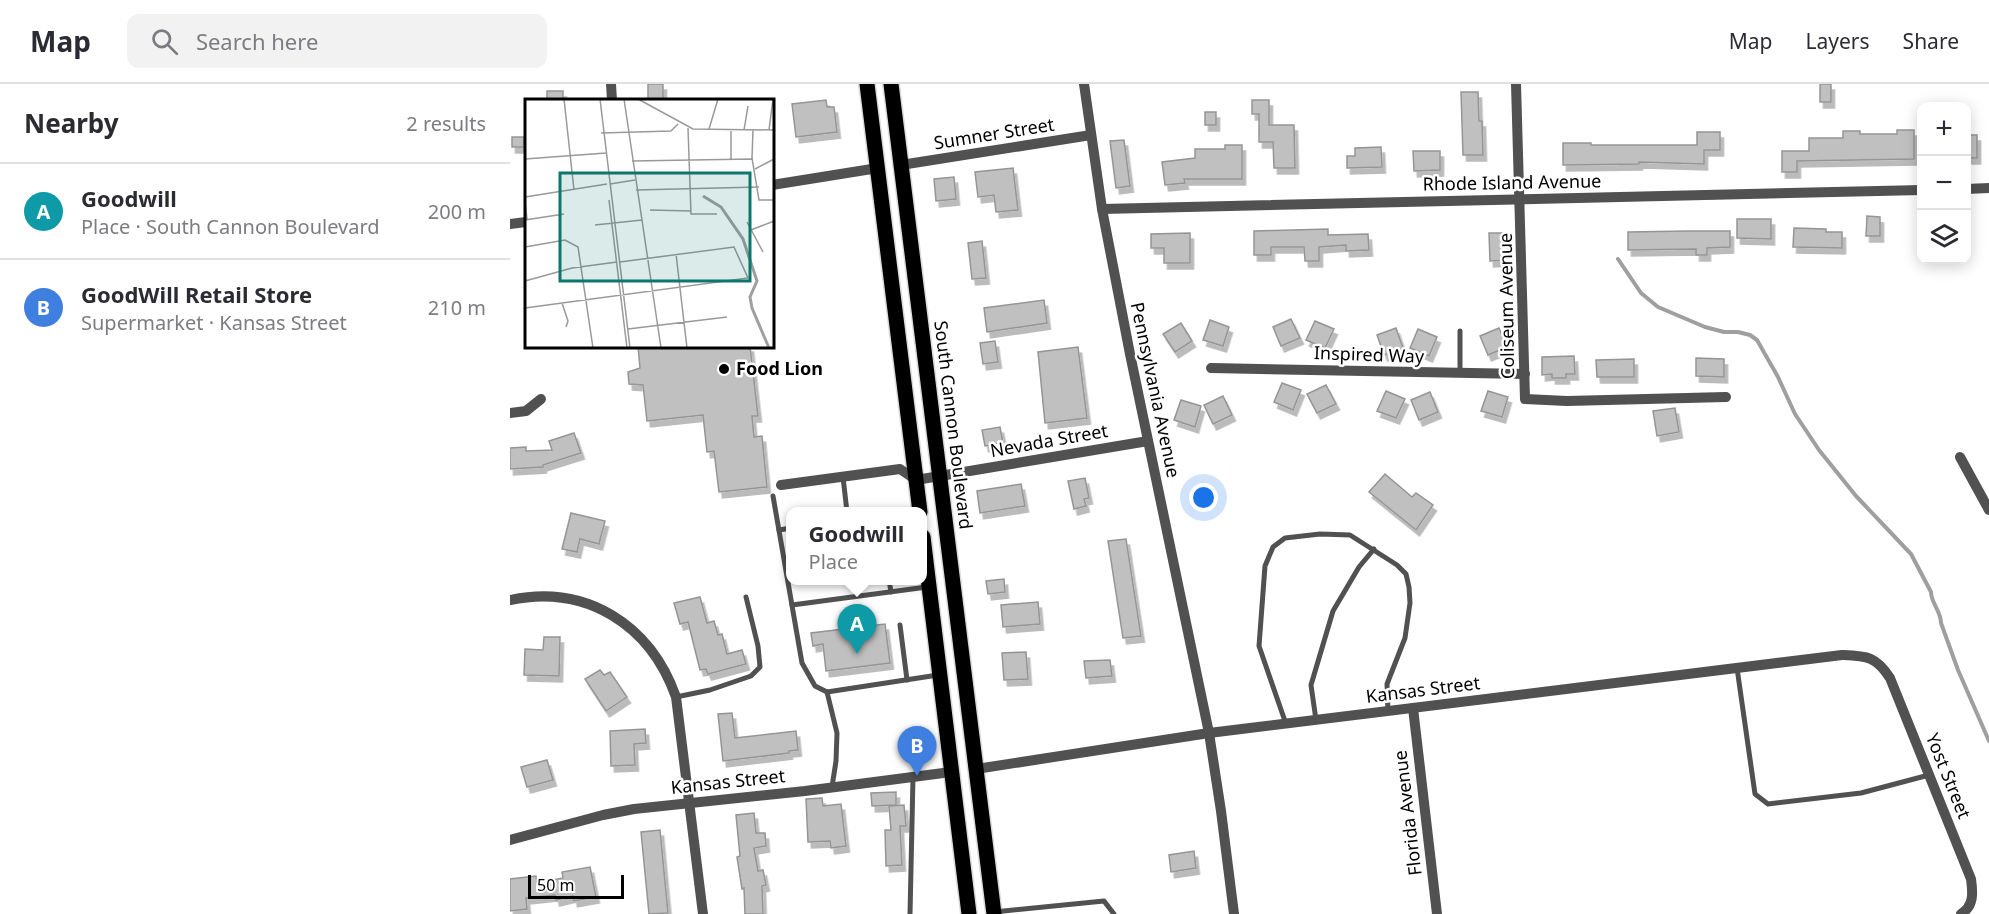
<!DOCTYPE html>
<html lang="en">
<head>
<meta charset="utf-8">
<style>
	body { margin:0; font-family:"Noto Sans",sans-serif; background:#f2f2f3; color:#2b2b33 }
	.controls { position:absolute; right:18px; top:18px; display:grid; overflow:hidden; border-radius:12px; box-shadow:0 3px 15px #0003 }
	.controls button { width:54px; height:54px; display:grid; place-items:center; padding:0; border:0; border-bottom:2px solid #e1e1e2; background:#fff; color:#2b2b33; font:30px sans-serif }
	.scale { position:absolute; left:18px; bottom:15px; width:96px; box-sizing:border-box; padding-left:6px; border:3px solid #000; border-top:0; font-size:16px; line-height:21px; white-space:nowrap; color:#000; -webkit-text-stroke:4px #fff; paint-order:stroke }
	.you { position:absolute; left:694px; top:414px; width:21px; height:21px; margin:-15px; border:4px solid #fff; border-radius:50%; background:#1a73e8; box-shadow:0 0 0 9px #1a73e833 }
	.badge { display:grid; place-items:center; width:39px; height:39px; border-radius:50%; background:#0f766e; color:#fff; font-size:20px; font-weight:700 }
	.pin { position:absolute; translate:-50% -50px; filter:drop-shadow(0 2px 3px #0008) }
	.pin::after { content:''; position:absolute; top:32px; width:21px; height:18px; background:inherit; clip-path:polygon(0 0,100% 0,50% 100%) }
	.popup { position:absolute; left:276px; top:423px; width:141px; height:78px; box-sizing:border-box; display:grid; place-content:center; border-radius:12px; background:#fff; filter:drop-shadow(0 2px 4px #0005); font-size:20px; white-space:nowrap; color:#7c7c81 }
	.popup b { font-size:22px; color:#2b2b33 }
	.popup::after { content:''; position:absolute; left:50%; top:100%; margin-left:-12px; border:12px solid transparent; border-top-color:#fff }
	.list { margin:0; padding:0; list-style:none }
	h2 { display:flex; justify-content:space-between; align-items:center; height:78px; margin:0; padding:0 24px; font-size:26px }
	h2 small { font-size:20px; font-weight:400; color:#7c7c81 }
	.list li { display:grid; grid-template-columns:39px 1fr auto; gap:18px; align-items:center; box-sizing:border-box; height:96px; padding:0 24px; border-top:2px solid #e1e1e2 }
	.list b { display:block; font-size:22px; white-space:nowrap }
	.list p { margin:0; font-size:20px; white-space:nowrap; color:#7c7c81 }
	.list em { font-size:20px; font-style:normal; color:#7c7c81 }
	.icon { flex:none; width:33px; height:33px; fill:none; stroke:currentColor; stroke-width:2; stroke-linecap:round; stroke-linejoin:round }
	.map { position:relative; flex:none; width:1479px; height:830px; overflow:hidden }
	header { display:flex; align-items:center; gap:36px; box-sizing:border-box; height:84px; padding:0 30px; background:#fff; border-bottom:2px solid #e1e1e2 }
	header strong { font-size:28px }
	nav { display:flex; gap:33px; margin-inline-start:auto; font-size:21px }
	.search { width:420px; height:54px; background:#f2f2f3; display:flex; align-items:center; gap:15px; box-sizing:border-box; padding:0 21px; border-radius:12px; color:#7c7c81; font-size:22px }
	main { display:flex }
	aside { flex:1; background:#fff }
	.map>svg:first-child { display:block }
</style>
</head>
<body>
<header>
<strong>Map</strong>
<div class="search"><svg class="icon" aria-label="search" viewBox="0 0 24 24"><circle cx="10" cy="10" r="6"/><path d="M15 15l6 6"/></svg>Search here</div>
<nav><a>Map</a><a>Layers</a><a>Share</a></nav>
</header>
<main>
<aside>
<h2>Nearby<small>2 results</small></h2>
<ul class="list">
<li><span class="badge" style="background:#0f9aa8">A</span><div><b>Goodwill</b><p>Place · South Cannon Boulevard</p></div><em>200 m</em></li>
<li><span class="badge" style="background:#3f7fe0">B</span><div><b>GoodWill Retail Store</b><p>Supermarket · Kansas Street</p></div><em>210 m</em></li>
</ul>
</aside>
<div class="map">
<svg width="1479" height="830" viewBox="0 0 1479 830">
	<defs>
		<filter id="shadow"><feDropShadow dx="3.5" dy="6" stdDeviation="0" flood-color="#0004"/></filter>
	</defs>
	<rect width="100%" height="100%" fill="#fff"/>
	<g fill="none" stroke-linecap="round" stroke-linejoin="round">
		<path stroke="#9f9f9f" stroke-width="4" d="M1108,175L1131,209L1148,223L1195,243L1214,248H1228L1240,251L1247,256L1268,293L1285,330L1309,366L1346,412L1401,470L1421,508C1421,519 1431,527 1431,539L1448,586L1479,657"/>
	</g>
	<g fill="#c0c0c0" stroke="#959595" stroke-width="1.5" filter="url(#shadow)">
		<rect x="138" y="0" width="15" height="16"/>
		<rect x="1310" y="0" width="11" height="18"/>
		<rect x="37" y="7" width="16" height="9"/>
		<polygon points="951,8 968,8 969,37 972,37 973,71 953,71"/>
		<polygon points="316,16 317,23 324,23 327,48 286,53 282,20"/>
		<polygon points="742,16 759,16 759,41 784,41 785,84 764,84 763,58 749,58 749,30 742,30"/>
		<rect x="695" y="28" width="11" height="13"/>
		<polygon points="1387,46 1404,46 1404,75 1287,77 1287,88 1272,88 1272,67 1299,67 1299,54 1333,54 1333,47 1350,47 1350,50 1387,50"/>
		<polygon points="1187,48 1210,48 1210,66 1194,66 1194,80 1129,78 1129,80 1053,81 1053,59 1081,59 1081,61 1187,61"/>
		<rect x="1456" y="51" width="11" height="23"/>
		<rect x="2" y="53" width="12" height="10"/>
		<polygon points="614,56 620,102 606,104 600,57"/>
		<polygon points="715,61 732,61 732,95 674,95 675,99 655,101 652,78 685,74 685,65 715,65"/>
		<polygon points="871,63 872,83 837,84 837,72 845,72 845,64"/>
		<polygon points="903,67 930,67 930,86 904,87"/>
		<polygon points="503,84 508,126 486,128 484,111 468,113 465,88"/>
		<polygon points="444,93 446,115 426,117 424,95"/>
		<polygon points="1357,132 1370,133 1370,152 1356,152"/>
		<polygon points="1227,135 1261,135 1261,155 1227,154"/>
		<polygon points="1284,144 1316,145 1316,148 1332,148 1332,164 1283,163"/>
		<polygon points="818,145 818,151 858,150 859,166 836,167 836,161 809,163 809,177 795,177 794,163 761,163 761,171 744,171 744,147"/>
		<polygon points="1177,147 1220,147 1220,163 1197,164 1197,171 1186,171 1186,165 1118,166 1118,148"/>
		<polygon points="680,149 680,179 654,179 654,164 641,164 641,150"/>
		<polygon points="979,149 998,149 999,176 980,177"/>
		<polygon points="472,157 476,194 462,195 458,159"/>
		<polygon points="534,216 537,239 477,248 474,224"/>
		<polygon points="781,235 790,254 771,262 763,243"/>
		<polygon points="700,236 719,243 713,262 693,256"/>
		<polygon points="805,237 824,245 815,264 796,256"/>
		<polygon points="671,239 682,257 665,268 653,250"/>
		<polygon points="886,244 893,264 874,271 867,251"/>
		<polygon points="989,244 997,263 978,271 970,252"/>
		<polygon points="908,245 927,253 919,272 900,264"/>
		<polygon points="485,257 488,278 473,280 470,259"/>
		<polygon points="128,262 240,262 248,332 242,332 244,353 252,352 257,403 209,408 204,367 197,368 193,331 137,337 133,301 119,300 118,288 130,284"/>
		<polygon points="568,263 577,334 535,339 528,268"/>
		<polygon points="1064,272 1065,290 1056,290 1056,294 1042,294 1042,290 1032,291 1032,273"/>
		<polygon points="1186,274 1214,275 1214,293 1186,292"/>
		<polygon points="1124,275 1124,293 1087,293 1086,276"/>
		<polygon points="772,299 791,306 783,326 764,318"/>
		<polygon points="816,301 826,320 807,329 797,310"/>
		<polygon points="876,307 895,315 886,334 867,327"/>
		<polygon points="978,307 998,313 992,333 971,327"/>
		<polygon points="920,308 928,328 909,336 901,316"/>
		<polygon points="713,312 722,331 703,340 694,321"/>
		<polygon points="671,316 691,322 685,343 664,336"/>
		<polygon points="1165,324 1169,348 1147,352 1143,327"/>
		<polygon points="490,343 493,359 475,362 472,346"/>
		<polygon points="64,349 71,369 33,381 33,383 0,385 0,364 16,363 16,367 42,366 39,357"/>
		<polygon points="875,390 902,413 906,409 923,421 906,446 859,408"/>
		<polygon points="575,394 579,414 574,415 576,422 564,425 558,397"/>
		<polygon points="511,400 515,422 470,429 467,407"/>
		<polygon points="61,429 95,437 89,460 70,455 67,468 52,465"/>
		<polygon points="616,455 631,552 613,554 598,457"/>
		<polygon points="494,495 495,508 478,510 476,497"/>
		<polygon points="190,513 197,539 204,537 208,551 212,550 217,570 232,566 236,580 198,590 196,585 190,586 178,538 170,540 164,519"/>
		<polygon points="528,518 530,540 493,543 491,521"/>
		<polygon points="375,540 380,579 316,587 313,560 303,562 301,549"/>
		<polygon points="34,553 50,553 49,592 14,591 15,565 33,566"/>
		<polygon points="516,568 518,595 494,596 492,569"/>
		<polygon points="600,576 602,592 576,594 574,577"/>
		<polygon points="90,586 94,591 100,588 117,613 96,627 75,595"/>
		<polygon points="222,629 225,654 286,647 288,666 279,667 279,669 213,677 208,630"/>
		<polygon points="135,645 136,659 124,660 125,681 101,682 100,647"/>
		<polygon points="37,676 43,696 17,703 11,683"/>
		<polygon points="386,708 386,721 362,722 361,709"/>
		<polygon points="312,714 313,722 331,720 336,762 321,764 320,757 298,758 296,715"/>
		<polygon points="394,721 396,742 390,742 392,781 376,782 375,746 381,746 379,722"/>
		<polygon points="244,729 246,749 255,749 256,762 244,764 248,787 253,786 256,801 252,802 253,830 235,830 234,804 232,805 227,773 230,772 226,731"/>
		<polygon points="150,746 158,829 139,830 131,748"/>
		<polygon points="684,767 686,784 661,788 659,771"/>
		<polygon points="80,783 86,813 64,817 63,812 46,816 45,811 16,814 17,825 0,827 0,795 26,792 27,799 53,794 52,788"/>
	</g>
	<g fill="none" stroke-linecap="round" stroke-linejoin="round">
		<g stroke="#dbdbdb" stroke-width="18">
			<g id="primary">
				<polyline points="357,0 410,428"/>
				<polyline points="381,0 484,830"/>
				<polyline points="413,453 459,830"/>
			</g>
		</g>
		<g stroke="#515151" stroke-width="5">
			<polyline points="950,289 950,247"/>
			<polyline points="333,393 337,428"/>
			<polyline points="263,412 292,579 305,602 317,608 428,591"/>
			<polyline points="269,446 281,444"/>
			<polyline points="379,496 381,508"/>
			<polyline points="282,521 417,503"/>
			<polyline points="390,541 397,596"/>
			<polyline points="1227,584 1245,710 1258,720 1351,709 1419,691"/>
			<polyline points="317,608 327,649 326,677 322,703"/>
			<polyline points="166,613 200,606 241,592 250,583 248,562 236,513"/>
			<polyline points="806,636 801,601 823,527 849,483 864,465"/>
			<polyline points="776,640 749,562 755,482 763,463 775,454 810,450 840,451 887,481 896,490 899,503 900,519 895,554 877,600 878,627"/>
			<polyline points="484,828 594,817 604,830"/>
			<polyline points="400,830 403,693"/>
		</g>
		<g stroke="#515151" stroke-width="10">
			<polyline points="101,0 102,16"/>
			<polyline points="574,0 592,125 620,270 699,649 711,727 724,830"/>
			<polyline points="1006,0 1015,315 1057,317 1216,313"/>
			<polyline points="391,81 581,51"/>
			<polyline points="262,101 368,84"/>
			<polyline points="1456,105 1479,104"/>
			<polyline points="592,125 1412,106"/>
			<polyline points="0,140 16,138"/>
			<polyline points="701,284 1015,290"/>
			<polyline points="0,329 16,327 31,315"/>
			<polyline points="1450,373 1479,426"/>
			<polyline points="271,401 390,385 406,396 638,357"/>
			<path d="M0,516C76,500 140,540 166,613L193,830"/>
			<polyline points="903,624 927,830"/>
			<path d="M466,685L699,649L1332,571C1357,572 1366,572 1380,594L1461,795C1463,809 1464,822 1451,830"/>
			<polyline points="0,756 93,731 124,725 295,707 441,688"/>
		</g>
		<use href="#primary" stroke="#000" stroke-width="15"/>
	</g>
	<circle fill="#000" stroke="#fff" stroke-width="2" cx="214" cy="285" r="6"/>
	<g text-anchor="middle" stroke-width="5" stroke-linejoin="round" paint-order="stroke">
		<g font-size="18" fill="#000" stroke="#fff">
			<text transform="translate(484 50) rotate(-9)" y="6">Sumner Street</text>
			<text transform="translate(1002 99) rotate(-1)" y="6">Rhode Island Avenue</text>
			<text transform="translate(997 222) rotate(-91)" y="6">Coliseum Avenue</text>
			<text transform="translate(859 271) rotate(2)" y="6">Inspired Way</text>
			<text transform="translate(645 306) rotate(78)" y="6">Pennsylvania Avenue</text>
			<text transform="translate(443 341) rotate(83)" y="6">South Cannon Boulevard</text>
			<text transform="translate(539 357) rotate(-10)" y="6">Nevada Street</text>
			<text transform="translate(913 606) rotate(-7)" y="6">Kansas Street</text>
			<text transform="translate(1438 692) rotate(68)" y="6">Yost Street</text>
			<text transform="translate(218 698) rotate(-6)" y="6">Kansas Street</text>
			<text transform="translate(898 729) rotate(-97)" y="6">Florida Avenue</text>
		</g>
		<g font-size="18" font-weight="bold" fill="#000" stroke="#fff" text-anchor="start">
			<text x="226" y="291">Food Lion</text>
		</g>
	</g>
	<g transform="translate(15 15)">
		<rect width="249" height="249" fill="#fff"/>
		<path fill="none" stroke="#9f9f9f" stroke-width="3" d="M178,97L196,108L218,140L232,182L225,198L227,209L244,249"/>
		<path fill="none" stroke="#999" stroke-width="1.5" d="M39,0L49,91M75,0L105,249M99,0L136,249M113,0L168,30L249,31M163,29L166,115H192M184,30L193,0M219,31L223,7M228,31L227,59L234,101H249M244,31L248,0M206,32V60M76,34L146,32L153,25M0,60L81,54M107,62L228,60M230,70L249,60M85,85L110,81M111,91L234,88M0,98L82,85M84,101L102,249M0,102L2,120M125,111L166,112M0,121L39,115M222,123L238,153M70,126L117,121M226,131L249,122M0,148L40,141L53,148L68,249M151,155L162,249M0,182L47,169L92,163M37,204L43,222L41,228M0,209L223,179L209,148L95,163M103,230L202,218"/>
		<path fill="#0f766e" fill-opacity="0.15" stroke="#0f766e" stroke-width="3" d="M35,74H225V182H35Z"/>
		<rect width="249" height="249" fill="none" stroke="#000" stroke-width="3"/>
	</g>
</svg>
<div class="controls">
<button>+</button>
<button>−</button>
<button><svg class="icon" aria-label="layers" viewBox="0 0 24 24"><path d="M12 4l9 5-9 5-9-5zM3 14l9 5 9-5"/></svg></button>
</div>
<div class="scale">50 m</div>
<div class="you"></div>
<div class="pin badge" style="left:347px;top:570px;background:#0f9aa8">A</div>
<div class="popup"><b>Goodwill</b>Place</div>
<div class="pin badge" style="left:407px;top:692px;background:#3f7fe0">B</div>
</div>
</main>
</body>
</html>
